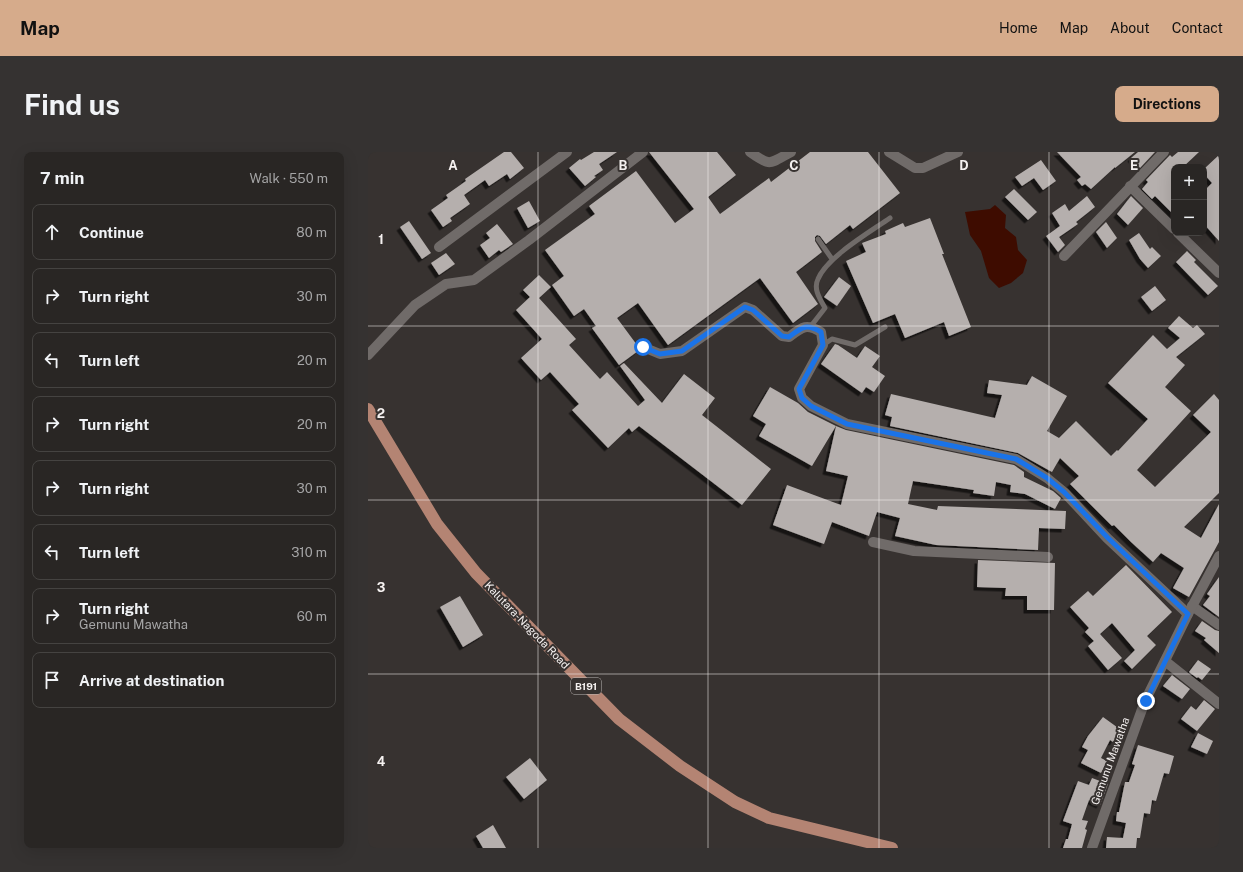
<!DOCTYPE html>
<html lang="en">
<head>
<meta charset="utf-8">
<style>
	body { margin:0; font-family:"Public Sans",sans-serif; background:#353231; color:#f1f3f6 }
	.controls { position:absolute; right:12px; top:12px; display:grid; overflow:hidden; border-radius:8px; box-shadow:0 4px 16px #0002 }
	.controls button { width:36px; height:36px; display:grid; place-items:center; padding:0; border:0; border-bottom:1px solid #454341; background:#292624; color:#f1f3f6; font:20px sans-serif }
	.stop { position:absolute; width:12px; height:12px; margin:-9px; border:3px solid #1a73e8; border-radius:50%; background:#fff }
	.stop.end { background:#1a73e8; border-color:#fff; box-shadow:0 1px 4px #0008 }
	.list { margin:0; padding:0; list-style:none }
	h2 { display:flex; justify-content:space-between; align-items:center; height:52px; margin:0; padding:0 16px; font-size:17px }
	h2 small { font-size:13px; font-weight:400; color:#a5a5a6 }
	.list li { display:grid; grid-template-columns:26px 1fr auto; gap:12px; align-items:center; box-sizing:border-box; height:56px; margin:0 8px 8px; padding:0 8px; border:1px solid #454341; border-radius:8px }
	.list b { display:block; font-size:15px; white-space:nowrap }
	.list p { margin:0; font-size:13px; white-space:nowrap; color:#a5a5a6 }
	.list em { font-size:13px; font-style:normal; color:#a5a5a6 }
	.icon { flex:none; width:22px; height:22px; fill:none; stroke:currentColor; stroke-width:2; stroke-linecap:round; stroke-linejoin:round }
	.map { position:relative; flex:none; width:851px; height:696px; overflow:hidden; border-radius:8px }
	header { display:flex; align-items:center; gap:24px; box-sizing:border-box; height:56px; padding:0 20px; background:#d6ab8b; color:#111 }
	header strong { font-size:19px }
	nav { display:flex; gap:22px; margin-inline-start:auto; font-size:14px }
	.intro { display:flex; align-items:center; justify-content:space-between; box-sizing:border-box; height:96px; padding:0 24px }
	h1 { margin:0; font-size:28px }
	.button { padding:10px 18px; border-radius:8px; background:#d6ab8b; color:#111; font-size:14px; font-weight:700 }
	main { display:flex; gap:24px; padding:0 24px }
	aside { flex:1; background:#292624; border-radius:8px; box-shadow:0 4px 16px #0002 }
	.map>svg:first-child { display:block }
</style>
</head>
<body>
<header>
<strong>Map</strong>
<nav><a>Home</a><a>Map</a><a>About</a><a>Contact</a></nav>
</header>
<div class="intro"><h1>Find us</h1><a class="button">Directions</a></div>
<main>
<aside>
<h2>7 min<small>Walk · 550 m</small></h2>
<ul class="list">
<li><svg class="icon" aria-label="ahead" viewBox="0 0 24 24"><path d="M12 20V5M6 11l6-6 6 6"/></svg><div><b>Continue</b></div><em>80 m</em></li>
<li><svg class="icon" aria-label="right" viewBox="0 0 24 24"><path d="M7 20v-9h11M14 6l5 5-5 5"/></svg><div><b>Turn right</b></div><em>30 m</em></li>
<li><svg class="icon" aria-label="left" viewBox="0 0 24 24"><path d="M17 20v-9H6M10 6l-5 5 5 5"/></svg><div><b>Turn left</b></div><em>20 m</em></li>
<li><svg class="icon" aria-label="right" viewBox="0 0 24 24"><path d="M7 20v-9h11M14 6l5 5-5 5"/></svg><div><b>Turn right</b></div><em>20 m</em></li>
<li><svg class="icon" aria-label="right" viewBox="0 0 24 24"><path d="M7 20v-9h11M14 6l5 5-5 5"/></svg><div><b>Turn right</b></div><em>30 m</em></li>
<li><svg class="icon" aria-label="left" viewBox="0 0 24 24"><path d="M17 20v-9H6M10 6l-5 5 5 5"/></svg><div><b>Turn left</b></div><em>310 m</em></li>
<li><svg class="icon" aria-label="right" viewBox="0 0 24 24"><path d="M7 20v-9h11M14 6l5 5-5 5"/></svg><div><b>Turn right</b><p>Gemunu Mawatha</p></div><em>60 m</em></li>
<li><svg class="icon" aria-label="arrive" viewBox="0 0 24 24"><path d="M6 21V4h12l-3 4 3 4H6"/></svg><div><b>Arrive at destination</b></div></li>
</ul>
</aside>
<div class="map">
<svg width="851" height="696" viewBox="0 0 851 696">
	<defs>
		<filter id="shadow"><feDropShadow dx="-3.5" dy="3.5" stdDeviation="0" flood-color="#0009"/></filter>
	</defs>
	<rect width="100%" height="100%" fill="#373230"/>
	<polygon fill="#3e0c00" points="627,53 638,63 637,76 648,85 650,98 659,108 655,121 643,131 631,136 621,126 613,99 602,83 597,60 622,57"/>
	<g fill="#b5afad" filter="url(#shadow)">
		<polygon points="136,0 143,0 156,16 142,27 139,22 121,34 117,28 96,43 102,52 82,66 84,69 75,75 63,58 80,46 78,43 98,29 97,27"/>
		<polygon points="226,0 249,0 231,12 235,18 226,24 228,25 217,34 201,16 212,7 213,8"/>
		<polygon points="281,0 349,0 368,23 340,45 352,62 401,26 403,30 442,0 500,0 532,41 485,77 482,73 458,92 452,84 449,83 447,85 447,89 454,100 428,120 450,152 425,171 392,126 300,193 270,151 249,166 269,193 270,199 251,213 224,176 228,174 216,157 206,164 184,133 196,124 177,98 227,62 221,54 268,19 307,71 326,57"/>
		<polygon points="689,0 767,0 747,16 747,15 723,37 717,32 714,34 709,28 713,25"/>
		<polygon points="770,0 787,0 772,16 763,6"/>
		<polygon points="810,0 831,0 815,15 806,15 806,63 787,44 784,47 774,37 780,30 778,28 802,3 804,5"/>
		<polygon points="851,3 851,89 836,72 836,39 844,31 836,22 836,17"/>
		<polygon points="673,8 688,29 675,38 666,26 654,34 647,25"/>
		<polygon points="646,37 669,60 660,68 637,45"/>
		<polygon points="719,44 727,55 708,70 710,72 691,85 697,93 690,100 678,84 692,74 684,61 697,52 701,59"/>
		<polygon points="763,44 775,56 760,73 749,62"/>
		<polygon points="161,49 172,69 160,76 149,56"/>
		<polygon points="562,66 576,102 574,102 603,175 581,184 576,170 537,186 527,162 505,171 478,109 498,100 494,91 518,82 517,79 535,71 537,75"/>
		<polygon points="41,69 63,101 54,107 32,75"/>
		<polygon points="738,70 749,86 739,96 728,80"/>
		<polygon points="129,72 145,92 133,100 131,98 121,106 112,93 122,86 118,81"/>
		<polygon points="771,81 782,97 784,95 793,104 780,116 772,107 761,88"/>
		<polygon points="819,99 828,108 826,110 850,134 840,143 808,110"/>
		<polygon points="78,101 87,112 71,123 63,111"/>
		<polygon points="171,123 183,135 171,146 208,187 201,193 232,227 239,220 270,254 277,248 252,214 256,211 294,251 316,222 347,246 334,263 403,317 374,353 271,274 264,280 261,276 240,296 204,258 211,252 182,220 173,228 153,206 174,187 148,158 162,145 155,138"/>
		<polygon points="471,125 483,134 469,154 456,145"/>
		<polygon points="787,134 798,148 784,159 773,145"/>
		<polygon points="811,164 825,176 829,173 837,182 808,205 817,213 797,235 823,259 769,318 787,335 843,280 825,263 846,242 851,248 851,341 816,375 833,386 851,352 851,390 821,445 805,436 816,416 793,401 785,410 763,390 746,373 744,374 702,332 711,324 692,306 684,320 650,301 522,274 524,265 517,263 523,242 627,266 634,243 619,241 621,228 659,233 664,224 699,244 679,279 691,286 708,269 743,304 749,298 750,299 780,267 740,231 785,183 799,197 812,186 800,176"/>
		<polygon points="467,192 470,193 489,206 497,194 512,204 504,215 517,224 506,240 498,235 494,241 453,212"/>
		<polygon points="402,235 430,251 440,260 468,274 444,314 391,284 398,272 385,264"/>
		<polygon points="468,274 478,278 646,313 656,320 656,325 685,339 693,346 687,357 657,342 642,340 643,333 628,330 626,344 605,341 606,338 545,329 540,352 569,358 570,354 698,359 697,377 671,376 670,398 568,393 527,384 532,366 509,360 501,384 464,370 456,392 405,373 419,333 473,353 480,324 458,319"/>
		<polygon points="610,408 687,411 686,458 659,458 659,444 637,444 638,436 609,435"/>
		<polygon points="758,413 804,460 779,484 788,493 764,517 756,509 767,498 744,471 732,482 754,506 740,518 720,494 726,489 717,480 721,476 702,455 720,439 725,444"/>
		<polygon points="851,425 851,465 835,453 842,444 839,442"/>
		<polygon points="92,444 115,483 95,495 72,455"/>
		<polygon points="834,469 847,478 851,479 851,501 836,488 838,486 827,479"/>
		<polygon points="830,508 843,517 834,528 830,525 829,526 821,520"/>
		<polygon points="804,523 822,537 814,547 795,534"/>
		<polygon points="836,548 847,557 829,579 813,567 823,554 828,558"/>
		<polygon points="735,565 753,578 745,590 742,588 733,606 739,609 733,621 713,611 720,598 714,595 720,584"/>
		<polygon points="830,581 845,589 839,602 823,595"/>
		<polygon points="770,593 806,604 801,622 796,621 788,649 784,648 782,662 776,661 772,686 769,686 768,696 738,696 739,685 755,686 758,671 748,669 749,660 751,660 757,630 761,630 767,613 764,612"/>
		<polygon points="162,606 179,628 156,647 138,625"/>
		<polygon points="724,626 740,632 732,653 721,648 714,668 720,669 717,677 719,678 714,696 695,696 698,687 700,687 704,672 695,669 710,629 721,633"/>
		<polygon points="125,673 138,696 115,696 108,684"/>
	</g>
	<g fill="none" stroke-linecap="round" stroke-linejoin="round">
		<g stroke="#706b69" stroke-width="5">
			<polyline points="450,87 464,107"/>
			<path d="M443,174L457,156C452,147 445,137 450,127C459,105 502,80 522,66"/>
			<polyline points="455,193 464,187 487,193 517,175"/>
		</g>
		<g stroke="#706b69" stroke-width="10">
			<path d="M382,0C403,15 401,12 423,0"/>
			<polyline points="521,0 547,16 555,16 590,0"/>
			<polyline points="762,34 806,77"/>
			<polyline points="810,81 851,121"/>
			<polyline points="71,95 199,0"/>
			<polyline points="696,104 796,0"/>
			<path d="M275,195L292,202L314,199L377,155L385,158L414,184L421,185C434,175 438,171 453,180L455,193L431,237L434,246L443,254L479,272L648,307L679,326L696,340L739,386L820,462"/>
			<polyline points="0,203 47,153 78,132 106,128 161,88 275,0"/>
			<polyline points="505,390 546,399 680,405"/>
			<polyline points="824,454 851,473"/>
			<polyline points="797,509 851,552"/>
			<polyline points="724,696 777,549 820,462 851,404"/>
		</g>
		<polyline stroke="#b48473" stroke-width="12" points="0,257 69,372 108,421 251,567 312,614 367,650 401,666 524,696"/>
	</g>
	<g fill="none" stroke-linecap="round" stroke-linejoin="round">
		<path stroke="#1a73e8" stroke-width="5" d="M275,195L292,202L314,199L377,155L385,158L414,184L421,185C434,175 438,171 453,180L455,193L431,237L434,246L443,254L479,272L648,307L679,326L696,340L740,386L820,462L778,549"/>
	</g>
	<path fill="none" stroke="#f5f1f0" stroke-width="1" stroke-opacity="0.55" d="M170,0V696M340,0V696M511,0V696M681,0V696M0,174H851M0,348H851M0,522H851"/>
	<g text-anchor="middle" stroke-width="4" stroke-linejoin="round" paint-order="stroke">
		<rect fill="#373230" stroke="#bcb8b6" stroke-width="1" x="203" y="526" width="30" height="16" rx="3"/>
		<g font-size="10" font-weight="bold" fill="#f5f1f0">
			<text x="218" y="538">B191</text>
		</g>
		<g font-size="11" fill="#f5f1f0" stroke="#373230">
			<text transform="translate(159 473) rotate(46)" y="4">Kalutara-Nagoda Road</text>
			<text transform="translate(742 609) rotate(-70)" y="4">Gemunu Mawatha</text>
		</g>
	</g>
	<g font-size="13" text-anchor="middle" font-weight="bold" fill="#f5f1f0" stroke="#373230" stroke-width="4" stroke-linejoin="round" paint-order="stroke">
		<text x="85" y="18">A</text>
		<text x="255" y="18">B</text>
		<text x="426" y="18">C</text>
		<text x="596" y="18">D</text>
		<text x="766" y="18">E</text>
		<text x="13" y="92">1</text>
		<text x="13" y="266">2</text>
		<text x="13" y="440">3</text>
		<text x="13" y="614">4</text>
	</g>
</svg>
<div class="controls">
<button>+</button>
<button>−</button>
</div>
<div class="stop" style="left:275px;top:195px"></div>
<div class="stop end" style="left:778px;top:549px"></div>
</div>
</main>
</body>
</html>
